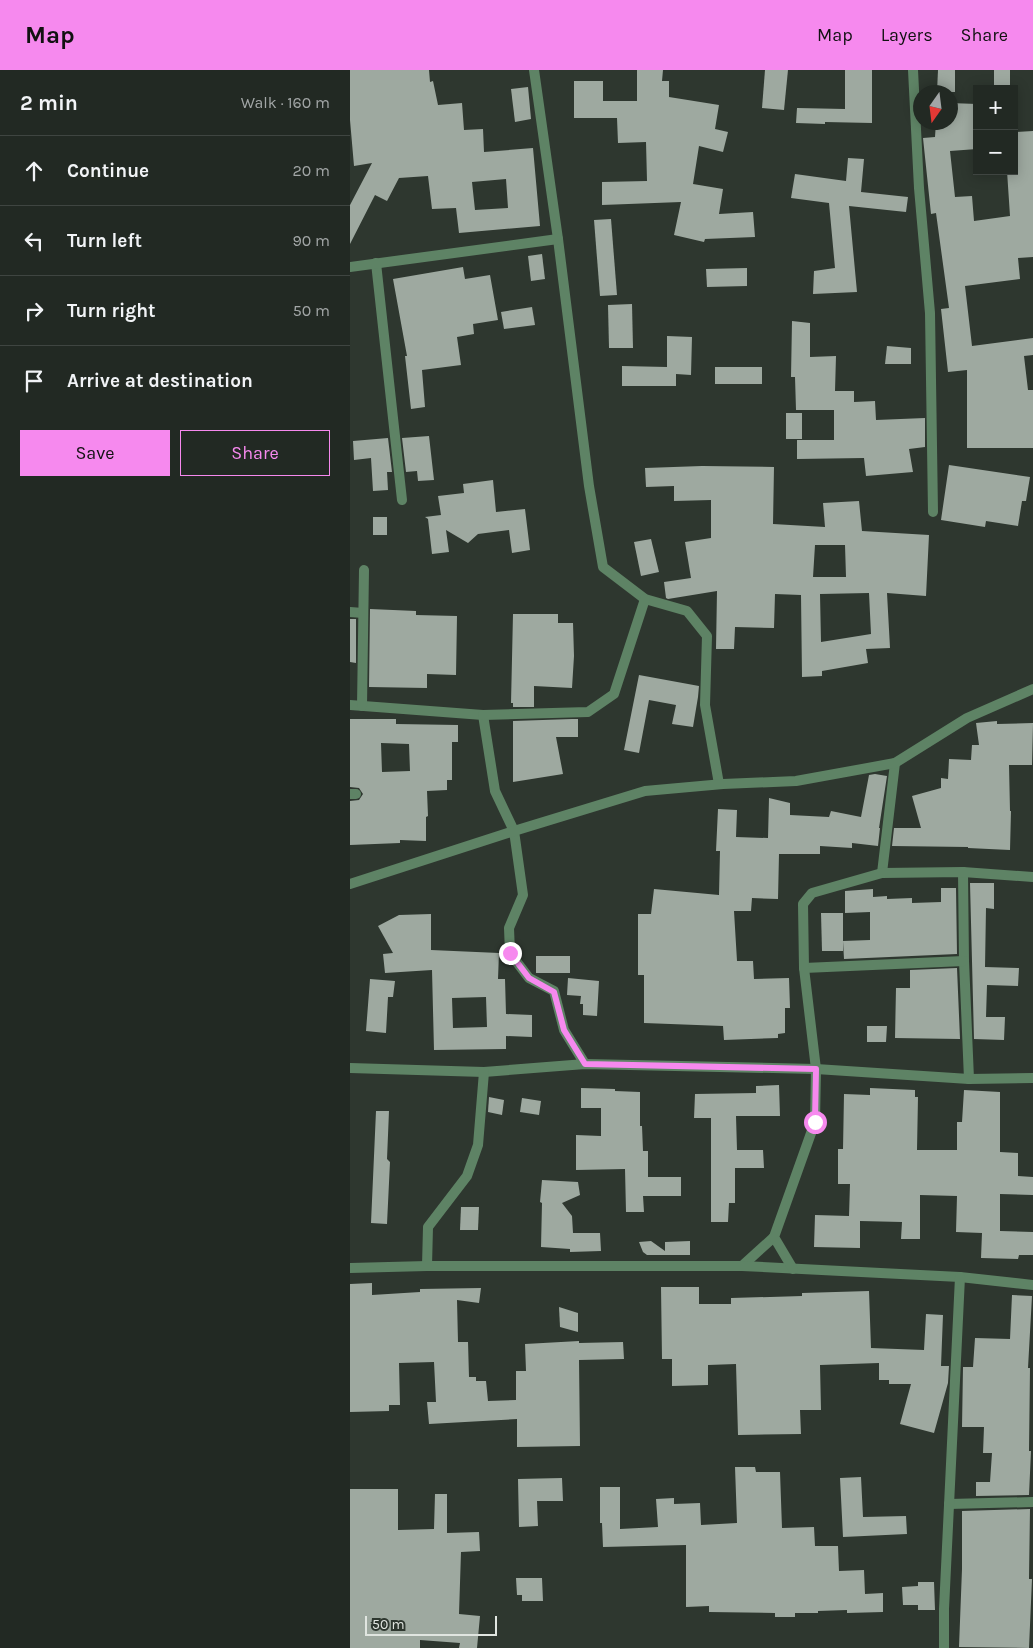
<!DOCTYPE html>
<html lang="en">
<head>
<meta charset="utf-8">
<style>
	body { margin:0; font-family:Karla,sans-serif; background:#2e3530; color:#f1f3f6 }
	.controls { position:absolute; right:15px; top:15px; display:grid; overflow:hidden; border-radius:0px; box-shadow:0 2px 12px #0003 }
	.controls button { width:45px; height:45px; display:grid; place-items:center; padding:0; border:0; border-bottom:1px solid #3f4541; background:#222923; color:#f1f3f6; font:25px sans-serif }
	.compass { position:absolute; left:563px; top:15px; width:45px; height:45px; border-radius:50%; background:#222923; box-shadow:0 2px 12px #0003; rotate:194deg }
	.scale { position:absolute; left:15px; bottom:12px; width:132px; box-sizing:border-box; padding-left:5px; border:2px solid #e0e5e0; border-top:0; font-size:14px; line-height:18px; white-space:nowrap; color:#e0e5e0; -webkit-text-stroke:4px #2e372f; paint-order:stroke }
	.stop { position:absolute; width:15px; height:15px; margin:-11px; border:4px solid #f689ee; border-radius:50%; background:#fff }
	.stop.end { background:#f689ee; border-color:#fff; box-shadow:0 1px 5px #0008 }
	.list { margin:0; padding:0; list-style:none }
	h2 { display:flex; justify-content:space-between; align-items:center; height:65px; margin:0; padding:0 20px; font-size:21px }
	h2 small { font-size:16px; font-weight:400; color:#a2a6a6 }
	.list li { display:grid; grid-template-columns:32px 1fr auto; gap:15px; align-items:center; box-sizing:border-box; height:70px; padding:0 20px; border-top:1px solid #3f4541 }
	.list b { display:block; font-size:19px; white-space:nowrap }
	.list em { font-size:16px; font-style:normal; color:#a2a6a6 }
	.actions { display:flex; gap:10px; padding:15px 20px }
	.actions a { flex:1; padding:11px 0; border:1px solid #f689ee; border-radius:0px; text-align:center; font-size:18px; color:#f689ee }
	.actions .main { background:#f689ee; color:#111 }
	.icon { flex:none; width:28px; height:28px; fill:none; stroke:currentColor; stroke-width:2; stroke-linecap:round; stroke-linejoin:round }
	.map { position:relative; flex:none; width:683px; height:1578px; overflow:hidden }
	header { display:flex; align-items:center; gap:30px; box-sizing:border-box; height:70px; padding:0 25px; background:#f689ee; color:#111 }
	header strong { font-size:24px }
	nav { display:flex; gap:28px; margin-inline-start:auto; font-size:18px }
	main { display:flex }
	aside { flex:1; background:#222923 }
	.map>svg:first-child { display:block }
</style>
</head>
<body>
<header>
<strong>Map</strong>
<nav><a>Map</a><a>Layers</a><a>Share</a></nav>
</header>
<main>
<aside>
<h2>2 min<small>Walk · 160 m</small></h2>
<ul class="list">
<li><svg class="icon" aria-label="ahead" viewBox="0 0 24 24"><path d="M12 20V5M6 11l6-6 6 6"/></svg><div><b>Continue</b></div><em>20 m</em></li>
<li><svg class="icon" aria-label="left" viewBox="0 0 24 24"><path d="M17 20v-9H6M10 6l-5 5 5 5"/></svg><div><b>Turn left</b></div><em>90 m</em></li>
<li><svg class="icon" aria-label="right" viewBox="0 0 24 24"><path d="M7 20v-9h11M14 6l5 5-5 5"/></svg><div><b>Turn right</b></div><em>50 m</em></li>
<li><svg class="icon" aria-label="arrive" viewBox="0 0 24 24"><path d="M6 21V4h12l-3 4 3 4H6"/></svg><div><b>Arrive at destination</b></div></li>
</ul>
<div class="actions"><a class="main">Save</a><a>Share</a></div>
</aside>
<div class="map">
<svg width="683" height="1578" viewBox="0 0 683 1578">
	<rect width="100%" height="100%" fill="#2e372f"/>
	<g fill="#9ea9a0" fill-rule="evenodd">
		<path d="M0,0H79L80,12L83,11L88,35L112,33L114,60L133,59L134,82L183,78L190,156L109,163L106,138L82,139L78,106L49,108L37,131L25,125L0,174V135L22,93L4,96L0,50ZM156,109L158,138L125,140L122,112Z"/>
		<polygon points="287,0 313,0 312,11 319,11 319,27 369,35 365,59 378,62 373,82 349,76 343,114 373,119 369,144 403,142 405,167 355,169 354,172 324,165 331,132 252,135 252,112 297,111 296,72 268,73 267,48 224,48 224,11 253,11 253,31 287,31"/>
		<polygon points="415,0 438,0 434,40 412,38"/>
		<polygon points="495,0 522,0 522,53 475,52 475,54 446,53 447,38 495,39"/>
		<polygon points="588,0 605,0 605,22 587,22"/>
		<rect x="644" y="0" width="16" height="19"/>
		<polygon points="178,17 181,49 165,52 161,19"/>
		<polygon points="600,33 627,34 627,79 600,81 605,127 622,126 624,151 660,146 657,101 664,101 664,62 683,61 683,187 668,188 670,209 615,216 622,276 683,268 683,285 674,286 678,320 683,320 683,378 617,378 617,300 598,302 591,239 599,238 586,143 581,144 573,68 585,67 586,52 600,52"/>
		<polygon points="498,88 514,89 511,122 558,127 556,142 499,136 507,222 463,224 464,201 485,198 479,133 441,128 445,104 496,111"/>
		<polygon points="261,149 267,225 250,226 244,150"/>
		<polygon points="192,184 195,209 181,211 178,186"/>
		<polygon points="113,197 115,209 140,205 148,250 123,254 124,264 107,267 111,295 72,300 75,337 61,339 55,286 57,286 43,209"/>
		<polygon points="397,198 397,216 357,217 356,199"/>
		<polygon points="282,234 283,278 259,278 258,235"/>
		<polygon points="182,237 185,255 154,259 151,242"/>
		<polygon points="442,251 460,253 460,287 486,286 485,321 504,321 504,332 525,331 526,350 575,348 575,377 559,379 563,402 516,406 514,388 447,389 447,370 484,370 484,340 446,340 445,307 441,307"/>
		<polygon points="317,266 342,267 341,305 326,304 326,316 272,316 272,296 317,297"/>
		<polygon points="537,276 561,278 561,294 535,294"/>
		<rect x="365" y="297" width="47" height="17"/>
		<rect x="436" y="343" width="16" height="26"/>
		<polygon points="79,366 84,410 68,411 67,401 56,402 52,368"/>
		<polygon points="38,368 42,402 37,402 38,420 23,421 21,388 4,390 3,371"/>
		<polygon points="599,395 680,407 676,431 672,431 668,456 636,451 635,457 591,450"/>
		<path d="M352,396L424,397L423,454L475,457L473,433L509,431L512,461L579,465L576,526L537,523L540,578L516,579L518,593L472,601V606L452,607L451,525L425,524L424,558L385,557L384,579H366L367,521L318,529L316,528L314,512L341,508L335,472L361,468V430L324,431V416L296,417L295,398ZM465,475H495L496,507H463ZM519,523L521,564L471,572L470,524Z"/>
		<polygon points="143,410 146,442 175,439 180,480 162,483 159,460 128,464 118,473 96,460 99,482 82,484 78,449 75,447 91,445 88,426 114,423 113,414"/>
		<rect x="23" y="447" width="14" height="18"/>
		<polygon points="301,469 309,502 291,506 284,472"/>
		<polygon points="20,539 66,541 66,545 107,546 106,605 77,604 77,618 19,617"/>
		<polygon points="163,544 208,544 208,553 223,553 224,586 222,618 184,616 184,637 163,637 163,633 161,633"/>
		<polygon points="0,549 6,549 6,593 0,592"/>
		<polygon points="289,605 349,616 348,627 343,657 322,654 326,635 299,630 289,683 274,680"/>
		<path d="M0,649H46V654L108,655V672H102V710H97V720L77,721L78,746L76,747V771L50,770V773L0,775V731L9,730L13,724L9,718L0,717ZM31,673L59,674L60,701L32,702Z"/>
		<polygon points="222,649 228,649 228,667 206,667 213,704 163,712 163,651"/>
		<polygon points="647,651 647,654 683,653 682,695 659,695 660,741 661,741 660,780 618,778 618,777 542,776 544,758 571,758 562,726 591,718 591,708 598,709 599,689 621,690 622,675 629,675 626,653"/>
		<polygon points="525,704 537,706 529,758 530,758 528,776 502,773 502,778 470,776 470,784 429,784 428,829 402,828 401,841 384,841 387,891 403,891 404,909 439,908 440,938 435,938 435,963 428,964 428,968 374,970 373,956 294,953 294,905 288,905 288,844 301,844 304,819 369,825 370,781 366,781 368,739 387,740 386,767 418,768 419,728 440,733 440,745 479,747 481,741 511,747 519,705"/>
		<polygon points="620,813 644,813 644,839 636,838 635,897 669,898 668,916 637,915 636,947 655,947 654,970 624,969"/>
		<polygon points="591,818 606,818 607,884 494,889 493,871 520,870 520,842 495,843 495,821 523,819 523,827 537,826 537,829 562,828 562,833 591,832"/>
		<polygon points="471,843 493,843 493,881 472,881"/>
		<path d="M81,844V880L149,883L148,909H155L156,944L182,945V967L156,966V979L84,980L82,900L35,903L33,884L43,883L28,856L49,845ZM136,927L137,957L103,958L102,928Z"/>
		<rect x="186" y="886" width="34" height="17"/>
		<polygon points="607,898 610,969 545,968 546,918 560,918 560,900"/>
		<polygon points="218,908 249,911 247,946 233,945 233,934 230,934 231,926 217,925"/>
		<polygon points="20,909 45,911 43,927 38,927 36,963 16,961"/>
		<polygon points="517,956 537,956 536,972 517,972"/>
		<polygon points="429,1015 430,1046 386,1046 387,1080 413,1080 414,1098 385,1098 385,1133 379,1133 378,1152 361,1152 361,1048 344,1048 345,1024 406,1023 406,1016"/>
		<polygon points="231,1018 265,1019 265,1021 290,1022 290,1056 292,1056 293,1081 298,1081 298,1107 331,1107 331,1126 293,1126 294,1142 276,1142 275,1099 226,1100 226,1065 251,1066 251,1038 231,1038"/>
		<polygon points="520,1018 565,1020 565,1027 568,1027 567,1080 607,1080 607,1052 612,1052 614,1020 650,1022 650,1082 668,1083 668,1106 683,1107 683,1125 650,1124 650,1161 683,1162 683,1185 669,1185 668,1189 631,1188 632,1163 606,1162 607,1126 570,1125 570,1169 551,1169 552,1152 510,1151 510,1178 464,1177 465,1145 499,1146 500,1114 488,1114 488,1079 493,1079 494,1024 520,1025"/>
		<polygon points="139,1027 154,1030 152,1045 138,1042"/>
		<polygon points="172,1028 191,1031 189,1045 170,1042"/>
		<polygon points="26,1041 39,1041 37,1089 40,1092 37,1154 21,1153"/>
		<polygon points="192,1110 228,1112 230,1125 212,1133 222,1146 223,1163 250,1163 251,1181 220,1182 220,1179 191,1177 192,1133 190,1132"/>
		<polygon points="111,1137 129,1137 128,1160 110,1160"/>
		<polygon points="301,1171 315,1181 315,1172 340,1171 340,1185 297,1185 293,1182 289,1172"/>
		<polygon points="22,1213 22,1225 70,1222 70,1219 131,1218 129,1233 107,1230 108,1272 118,1272 119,1307 126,1307 126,1311 136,1311 138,1331 166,1330 166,1301 176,1301 175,1274 229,1271 229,1273 273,1272 274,1289 229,1290 230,1376 167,1377 167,1349 79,1354 77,1332 86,1332 84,1292 49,1293 50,1335 39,1335 39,1341 0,1342 0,1214"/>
		<polygon points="311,1217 349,1217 349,1234 381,1234 381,1228 452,1226 452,1223 519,1221 521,1278 574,1280 576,1244 593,1245 591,1296 599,1296 598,1313 584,1363 550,1354 561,1314 539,1314 539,1310 529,1310 529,1293 470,1295 471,1340 450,1340 451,1364 388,1365 386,1294 358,1295 358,1315 322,1316 322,1289 312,1289"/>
		<polygon points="662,1225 682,1226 678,1298 680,1298 679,1381 681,1381 679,1425 626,1426 626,1412 640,1412 642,1383 633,1383 634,1357 612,1357 613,1297 623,1297 625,1268 660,1269"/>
		<polygon points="209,1237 228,1243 228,1262 210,1257"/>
		<polygon points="385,1397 405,1397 406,1402 430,1402 432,1458 464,1457 465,1476 488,1476 489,1501 514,1500 515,1524 533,1523 533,1542 497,1543 497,1540 468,1541 468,1543 445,1543 445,1547 425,1547 425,1543 359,1542 359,1536 336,1537 336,1475 253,1477 252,1453 250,1453 250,1417 270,1417 270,1459 308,1457 306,1429 324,1428 324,1434 350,1433 351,1455 387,1453"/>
		<polygon points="511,1407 513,1447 556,1446 557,1464 493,1467 490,1408"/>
		<polygon points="212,1408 213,1431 187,1431 188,1456 169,1457 168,1409"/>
		<polygon points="0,1419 48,1419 48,1460 84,1459 85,1424 97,1424 97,1463 129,1462 130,1481 111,1482 109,1544 130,1546 127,1578 109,1578 110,1573 70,1570 70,1578 0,1578"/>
		<polygon points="680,1439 679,1509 682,1509 679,1578 609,1577 612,1499 612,1441"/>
		<polygon points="166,1508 192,1508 193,1531 172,1531 172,1525 167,1525"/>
		<polygon points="568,1512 584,1512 585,1540 568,1540 568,1535 553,1535 552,1517 568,1516"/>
	</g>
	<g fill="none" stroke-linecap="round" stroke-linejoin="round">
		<g stroke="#5e8365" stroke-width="10">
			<polyline points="563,0 569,118 580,243 583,442"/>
			<polyline points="208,169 239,416 253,497 295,529 337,541 357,566 355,635 369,714"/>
			<polyline points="26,193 52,430"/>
			<polyline points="0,197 208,169 184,0"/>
			<polyline points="0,542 13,543"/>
			<polyline points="0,635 133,645 145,721 164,761 173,825 159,858 160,883 179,908 204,921 214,960 235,994"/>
			<polyline points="12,636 14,500"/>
			<polyline points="133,645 238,642 264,624 295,529"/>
			<polyline points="0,724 6,724"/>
			<polyline points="613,802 614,891 619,1009"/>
			<polyline points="532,803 545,693"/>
			<polyline points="0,814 164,761 295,721 373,714 446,711 545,693 617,648 683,619"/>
			<polyline points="454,898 614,891"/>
			<polyline points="0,998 134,1002 235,994 466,999 619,1009 683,1008"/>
			<polyline points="77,1196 78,1157 117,1106 128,1075 134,1002"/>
			<polyline points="392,1196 424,1167"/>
			<polyline points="0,1198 77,1196 392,1196 610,1207 683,1215"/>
			<polyline points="443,1199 424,1167 465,1052 466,999 454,898 453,834 462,823 532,803 613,802 683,807"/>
			<polyline points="599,1434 683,1432"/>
			<polyline points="594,1578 594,1539 610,1207"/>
		</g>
	</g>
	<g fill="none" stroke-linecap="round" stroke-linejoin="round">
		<polyline stroke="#f689ee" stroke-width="6" points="160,883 179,908 204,922 214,960 235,994 466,999 465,1052"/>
	</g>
</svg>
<div class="controls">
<button>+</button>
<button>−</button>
</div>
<svg class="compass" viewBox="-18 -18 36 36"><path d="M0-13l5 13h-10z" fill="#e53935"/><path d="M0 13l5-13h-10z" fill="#a2a6a6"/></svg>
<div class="scale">50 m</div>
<div class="stop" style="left:465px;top:1052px"></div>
<div class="stop end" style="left:160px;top:883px"></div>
</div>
</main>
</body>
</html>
